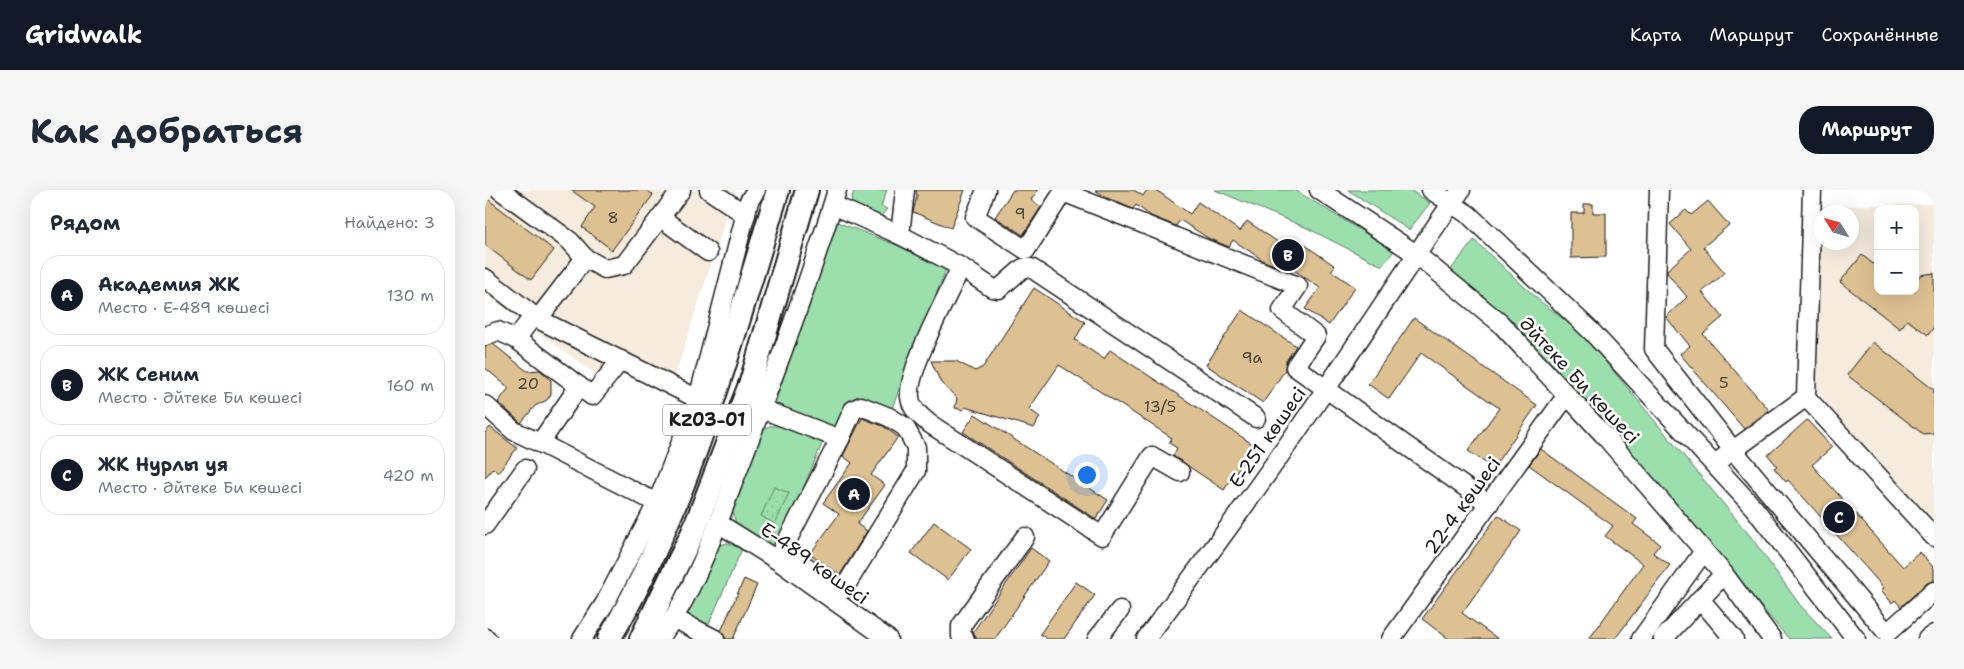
<!DOCTYPE html>
<html lang="ru">
<head>
<meta charset="utf-8">
<style>
	body { margin:0; font-family:"Shantell Sans",sans-serif; background:#f6f6f7; color:#1f2937 }
	.controls { position:absolute; right:15px; top:15px; display:grid; overflow:hidden; border-radius:10px; box-shadow:0 5px 20px #0002 }
	.controls button { width:45px; height:45px; display:grid; place-items:center; padding:0; border:0; border-bottom:1px solid #e0e1e3; background:#fff; color:#1f2937; font:25px sans-serif }
	.compass { position:absolute; left:1329px; top:15px; width:45px; height:45px; border-radius:50%; background:#fff; box-shadow:0 5px 20px #0002; rotate:307deg }
	.you { position:absolute; left:601px; top:284px; width:18px; height:18px; margin:-12px; border:4px solid #fff; border-radius:50%; background:#1a73e8; box-shadow:0 0 0 8px #1a73e833 }
	.badge { display:grid; place-items:center; width:32px; height:32px; border-radius:50%; background:#111827; color:#fff; font-size:16px; font-weight:700 }
	.pin { position:absolute; translate:-50% -50%; border:2px solid #fff; box-shadow:0 1px 5px #0006 }
	.list { margin:0; padding:0; list-style:none }
	h2 { display:flex; justify-content:space-between; align-items:center; height:65px; margin:0; padding:0 20px; font-size:21px }
	h2 small { font-size:16px; font-weight:400; color:#747a83 }
	.list li { display:grid; grid-template-columns:32px 1fr auto; gap:15px; align-items:center; box-sizing:border-box; height:80px; margin:0 10px 10px; padding:0 10px; border:1px solid #e0e1e3; border-radius:20px }
	.list b { display:block; font-size:19px; white-space:nowrap }
	.list p { margin:0; font-size:16px; white-space:nowrap; color:#747a83 }
	.list em { font-size:16px; font-style:normal; color:#747a83 }
	.map { position:relative; flex:none; width:1449px; height:449px; overflow:hidden; border-radius:20px }
	header { display:flex; align-items:center; gap:30px; box-sizing:border-box; height:70px; padding:0 25px; background:#111827; color:#fff }
	header strong { font-size:24px }
	nav { display:flex; gap:28px; margin-inline-start:auto; font-size:18px }
	.intro { display:flex; align-items:center; justify-content:space-between; box-sizing:border-box; height:120px; padding:0 30px }
	h1 { margin:0; font-size:35px }
	.button { padding:12px 22px; border-radius:20px; background:#111827; color:#fff; font-size:18px; font-weight:700 }
	main { display:flex; gap:30px; padding:0 30px }
	aside { flex:1; background:#fff; border-radius:20px; box-shadow:0 5px 20px #0002 }
	.map>svg:first-child { display:block }
</style>
</head>
<body>
<header>
<strong>Gridwalk</strong>
<nav><a>Карта</a><a>Маршрут</a><a>Сохранённые</a></nav>
</header>
<div class="intro"><h1>Как добраться</h1><a class="button">Маршрут</a></div>
<main>
<aside>
<h2>Рядом<small>Найдено: 3</small></h2>
<ul class="list">
<li><span class="badge">A</span><div><b>Академия ЖК</b><p>Место · Е-489 көшесі</p></div><em>130 m</em></li>
<li><span class="badge">B</span><div><b>ЖК Сеним</b><p>Место · Әйтеке Би көшесі</p></div><em>160 m</em></li>
<li><span class="badge">C</span><div><b>ЖК Нурлы уя</b><p>Место · Әйтеке Би көшесі</p></div><em>420 m</em></li>
</ul>
</aside>
<div class="map">
<svg width="1449" height="449" viewBox="0 0 1449 449">
	<defs>
		<pattern id="park-dots" width="8" height="8" patternUnits="userSpaceOnUse" patternTransform="scale(1.25)"><rect width="8" height="8" fill="#9be0ac"/><path d="M2 2h.1M6 6h.1" fill="none" stroke="#85c093" stroke-width="1.8" stroke-linecap="round"/></pattern>
	</defs>
	<rect width="100%" height="100%" fill="#fff"/>
	<filter id="ink" filterUnits="userSpaceOnUse"><feTurbulence type="fractalNoise" baseFrequency=".02" numOctaves="2"/><feDisplacementMap in="SourceGraphic" scale="10" xChannelSelector="R" yChannelSelector="G"/><feConvolveMatrix kernelMatrix="1 2 1 2 8 2 1 2 1" color-interpolation-filters="sRGB"/></filter>
	<g filter="url(#ink)">
		<g fill="#f5ecde" fill-rule="evenodd">
			<polygon points="0,0 250,0 184,204 126,172 116,188 0,104"/>
			<path d="M1449,14V336L1332,201L1336,36V52H1366V22H1337V16ZM1393,19H1430V101H1393Z"/>
		</g>
		<g fill="#9be0ac" stroke="#5c7e64">
			<polygon points="369,0 402,0 396,16 402,19 394,29 365,15"/>
			<polygon points="730,0 810,0 909,61 897,76 822,38"/>
			<polygon points="863,0 925,0 945,13 924,40"/>
			<polygon points="352,32 411,55 461,79 407,218 376,212 352,243 292,220 290,214 346,33"/>
			<polygon points="989,50 1056,112 1097,143 1266,347 1315,415 1347,449 1304,449 1073,181 990,103 964,82"/>
			<polygon points="284,236 300,236 339,249 292,361 251,334 247,319 277,240"/>
			<polygon points="242,353 257,359 222,438 201,428 200,419 232,356"/>
		</g>
		<polygon fill="url(#park-dots)" stroke="#5c7e64" points="289,297 304,303 290,334 276,326"/>
		<g fill="#dec192" stroke="#1c1c1c">
			<polygon points="86,0 162,0 168,5 127,60 97,37 110,17"/>
			<polygon points="431,0 480,0 466,38 428,22 432,6"/>
			<polygon points="528,0 553,0 546,10 556,17 538,45 510,27"/>
			<polygon points="610,0 649,0 658,6 662,0 671,0 705,24 713,12 755,41 762,31 803,59 810,48 850,76 846,81 870,97 844,135 820,119 835,98 793,69 789,75 779,71 748,50 744,57 723,48 695,30 691,36 666,26 651,15 648,19 622,8"/>
			<polygon points="0,7 69,60 46,90 0,55"/>
			<polygon points="1223,11 1244,35 1218,57 1240,83 1217,102 1238,127 1218,144 1284,220 1259,239 1195,164 1205,156 1181,127 1202,107 1182,83 1182,80 1206,59 1185,34 1201,20 1206,25"/>
			<polygon points="1099,14 1108,14 1108,23 1121,23 1121,67 1086,68 1086,23 1099,23"/>
			<polygon points="1377,65 1393,78 1393,101 1430,101 1430,92 1436,85 1449,83 1449,137 1443,145 1422,130 1415,139 1355,92"/>
			<polygon points="549,98 600,132 590,150 619,169 625,160 769,255 739,300 688,266 692,258 684,253 687,248 574,175 544,219 555,227 549,238 480,217 478,220 470,218 472,208 456,193 446,171 471,171 490,181 498,177"/>
			<polygon points="757,120 811,156 801,171 800,180 778,213 721,175"/>
			<polygon points="929,128 1052,215 1008,278 983,261 1014,218 936,163 904,209 883,194"/>
			<polygon points="1388,152 1449,200 1449,243 1438,244 1362,185"/>
			<polygon points="8,154 42,181 55,180 66,190 66,204 62,210 50,216 36,233 13,212 24,198 0,178 0,156"/>
			<polygon points="490,224 623,310 611,329 478,242"/>
			<polygon points="377,228 398,236 413,247 386,285 400,295 372,334 382,341 355,385 325,364 354,324 338,313 367,273 358,266"/>
			<polygon points="1322,230 1347,257 1327,275 1418,377 1435,362 1449,378 1449,391 1442,393 1416,417 1410,410 1407,413 1396,400 1399,398 1303,290 1301,292 1289,278 1292,276 1283,265"/>
			<polygon points="5,237 32,258 13,283 8,278 0,288 0,243"/>
			<polygon points="1056,259 1152,329 1148,334 1175,354 1168,363 1185,375 1130,449 1104,449 1158,374 1120,346 1128,336 1044,275"/>
			<polygon points="1013,325 1036,341 977,423 1013,449 964,449 937,429"/>
			<polygon points="449,332 486,359 463,390 426,363"/>
			<polygon points="546,358 564,371 510,449 492,449 488,442"/>
			<polygon points="259,389 272,395 248,449 241,449 236,441"/>
			<polygon points="591,392 610,405 579,449 562,449 555,444"/>
		</g>
		<g fill="none" stroke-linecap="round" stroke-linejoin="round">
			<g stroke="#1c1c1c" stroke-width="21">
				<g id="minor">
					<polyline points="15,0 85,51 100,68"/>
					<polyline points="224,0 261,25"/>
					<polyline points="501,0 490,27 541,60 578,2 813,96 797,120 831,146 810,177 1004,314"/>
					<polyline points="834,0 931,64 1015,133 1118,244 1239,384 1287,449"/>
					<polyline points="946,0 984,25 1106,141 1269,318 1371,449"/>
					<polyline points="1174,0 1169,159 1248,260 1402,443 1449,401"/>
					<polyline points="1327,0 1321,207 1449,347"/>
					<path d="M348,15L415,45L476,77C464,103 422,180 425,207C426,219 436,227 445,234L617,346L667,266L695,282"/>
					<polyline points="183,33 223,62"/>
					<polyline points="415,45 420,0"/>
					<polyline points="476,77 507,98 514,99 538,78 546,78 771,228"/>
					<polyline points="0,88 53,129 213,209"/>
					<polyline points="49,125 31,149 107,206 136,170"/>
					<polyline points="53,129 100,68 120,79 139,75 196,0"/>
					<polyline points="0,146 13,141 31,149"/>
					<polyline points="94,196 55,253 172,313"/>
					<polyline points="0,215 29,241 55,253"/>
					<polyline points="277,219 355,249 292,370"/>
					<polyline points="1239,267 1321,207"/>
					<polyline points="233,333 292,370 403,449"/>
					<polyline points="0,335 40,279"/>
					<polyline points="297,361 358,400 431,281 431,257 420,237 404,227 376,216 368,220 355,249"/>
					<polyline points="1215,409 1249,449"/>
					<polyline points="190,429 230,449"/>
					<polyline points="0,448 2,449"/>
					<polyline points="97,449 120,413 172,313 213,209 264,11 271,0"/>
					<path d="M174,449C207,407 232,336 251,285C287,191 323,96 352,0"/>
					<polyline points="480,449 476,446 476,436 540,347"/>
					<polyline points="612,449 635,420"/>
					<path d="M661,449C727,361 792,273 853,181C894,121 934,59 976,0"/>
					<polyline points="906,449 1082,205"/>
					<polyline points="1156,449 1219,361"/>
					<polyline points="1178,449 1239,384"/>
					<polyline points="1442,449 1449,444"/>
				</g>
			</g>
			<g stroke="#1c1c1c" stroke-width="26">
				<g id="major">
					<path d="M124,449C206,310 246,153 293,0"/>
					<polyline points="156,449 208,342 266,192 322,0"/>
				</g>
			</g>
			<use href="#minor" stroke="#fff" stroke-width="18"/>
			<use href="#major" stroke="#fff" stroke-width="22"/>
		</g>
	</g>
	<g text-anchor="middle" stroke-width="5" stroke-linejoin="round" paint-order="stroke">
		<g font-size="16" fill="#4c453a">
			<text x="535" y="29">9</text>
			<text x="128" y="33">8</text>
			<text x="767" y="173">9а</text>
			<text x="1239" y="198">5</text>
			<text x="43" y="199">20</text>
			<text x="675" y="222">13/5</text>
		</g>
		<rect fill="#fff" stroke="#606060" stroke-width="1" x="178" y="214.5" width="88" height="31" rx="4"/>
		<g font-size="18" font-weight="bold" fill="#1c1c1c">
			<text x="222" y="236">KZ03-01</text>
		</g>
		<g font-size="19" fill="#1c1c1c" stroke="#fff">
			<text transform="translate(1095 190) rotate(47)" y="7">Әйтеке Би көшесі</text>
			<text transform="translate(782 247) rotate(-55)" y="7">Е-251 көшесі</text>
			<text transform="translate(977 315) rotate(-54)" y="7">22-4 көшесі</text>
			<text transform="translate(330 373) rotate(35)" y="7">Е-489 көшесі</text>
		</g>
	</g>
</svg>
<div class="controls">
<button>+</button>
<button>−</button>
</div>
<svg class="compass" viewBox="-18 -18 36 36"><path d="M0-13l5 13h-10z" fill="#e53935"/><path d="M0 13l5-13h-10z" fill="#747a83"/></svg>
<div class="you"></div>
<div class="pin badge" style="left:369px;top:304px">A</div>
<div class="pin badge" style="left:803px;top:65px">B</div>
<div class="pin badge" style="left:1354px;top:327px">C</div>
</div>
</main>
</body>
</html>
